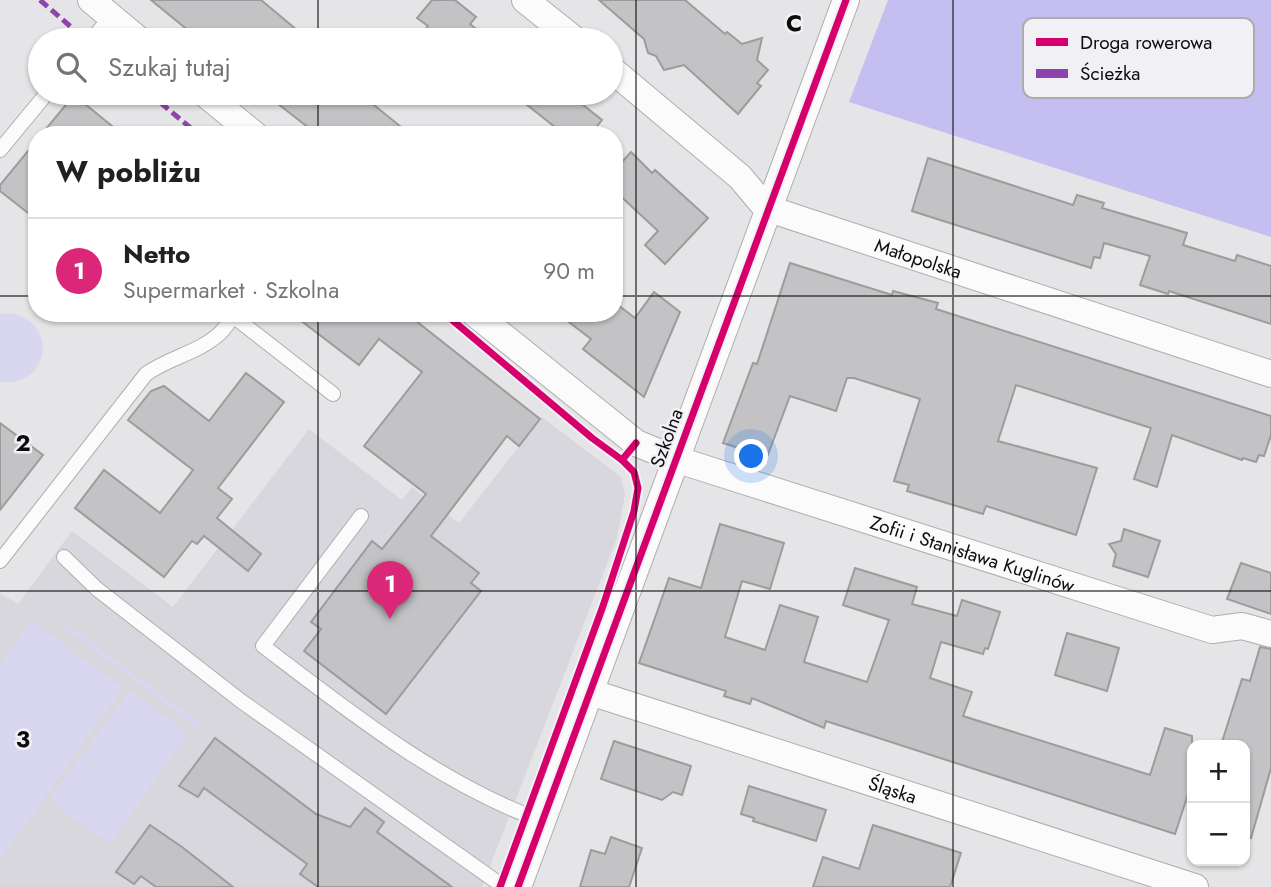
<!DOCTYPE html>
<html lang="pl">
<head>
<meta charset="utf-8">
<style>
	body { margin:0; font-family:Jost,sans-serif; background:#f2f2f2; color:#202124 }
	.controls { position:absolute; right:21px; bottom:21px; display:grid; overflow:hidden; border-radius:14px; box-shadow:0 2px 5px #0004 }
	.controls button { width:63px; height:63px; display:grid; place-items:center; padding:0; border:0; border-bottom:2px solid #e0e0e0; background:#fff; color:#202124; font:35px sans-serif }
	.you { position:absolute; left:752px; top:457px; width:24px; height:24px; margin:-18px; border:5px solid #fff; border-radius:50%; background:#1a73e8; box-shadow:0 0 0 10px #1a73e833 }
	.badge { display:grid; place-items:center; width:46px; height:46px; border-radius:50%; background:#db2777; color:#fff; font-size:23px; font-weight:700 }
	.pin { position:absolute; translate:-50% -58px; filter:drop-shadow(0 2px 4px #0008) }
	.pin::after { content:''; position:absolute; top:37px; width:24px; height:21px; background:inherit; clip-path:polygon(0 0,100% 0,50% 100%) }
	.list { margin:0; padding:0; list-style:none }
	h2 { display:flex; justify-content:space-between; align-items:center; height:91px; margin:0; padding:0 28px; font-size:30px }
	h2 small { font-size:23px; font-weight:400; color:#757577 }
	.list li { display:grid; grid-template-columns:46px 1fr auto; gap:21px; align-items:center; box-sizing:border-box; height:105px; padding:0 28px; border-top:2px solid #e0e0e0 }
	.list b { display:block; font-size:26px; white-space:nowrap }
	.list p { margin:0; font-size:23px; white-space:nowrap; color:#757577 }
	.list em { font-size:23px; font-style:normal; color:#757577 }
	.icon { flex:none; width:38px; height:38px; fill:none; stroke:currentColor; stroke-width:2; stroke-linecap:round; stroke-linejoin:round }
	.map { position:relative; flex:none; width:1271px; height:887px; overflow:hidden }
	.search { position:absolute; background:#fff; box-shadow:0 2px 5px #0004; left:28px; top:28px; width:595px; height:77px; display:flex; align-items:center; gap:18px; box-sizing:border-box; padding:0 24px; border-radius:38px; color:#757577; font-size:26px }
	.panel { position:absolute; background:#fff; box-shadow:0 2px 5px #0004; left:28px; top:126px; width:595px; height:196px; border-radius:28px }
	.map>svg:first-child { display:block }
</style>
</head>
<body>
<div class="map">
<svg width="1271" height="887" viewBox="0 0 1271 887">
	<rect width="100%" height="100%" fill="#e5e5e7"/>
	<polygon fill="#d8d7dd" points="542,417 621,477 625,494 617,538 482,887 0,887 0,593 18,604 72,531 173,607 309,429 402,500 412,487 459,523"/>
	<g fill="#d9d7f0">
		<path d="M12,313C60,325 49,387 0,382V314Z"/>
		<polygon points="31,621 123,688 0,860 0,664"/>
		<polygon points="67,624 200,723 197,727 64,627"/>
		<polygon points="130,691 188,734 110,844 49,800"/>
	</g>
	<polygon fill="#c5bef1" points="888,0 1271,0 1271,237 849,102"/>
	<g fill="#c3c3c5" stroke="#9c9c9d" stroke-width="2">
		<polygon points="151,0 261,0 309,40 200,40"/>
		<polygon points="432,0 455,0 476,17 470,24 490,40 417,40 428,26 417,18"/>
		<polygon points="599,0 685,0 725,34 727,32 742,44 762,38 757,60 768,70 757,83 761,86 738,114 684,65 664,70 656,56 648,53 644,39"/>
		<polygon points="264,93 359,93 411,135 318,135"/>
		<polygon points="512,93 568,93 602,120 590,135 565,135"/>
		<polygon points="74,95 123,135 41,135"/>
		<polygon points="37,140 37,220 0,191 0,185"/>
		<polygon points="631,152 652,173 655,170 708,218 665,264 645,245 658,231 614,190 614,171"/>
		<polygon points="928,158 1073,205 1077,195 1104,203 1102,208 1187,233 1183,245 1235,261 1237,255 1271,266 1271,324 1169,291 1168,294 1140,285 1150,256 1104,243 1100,258 1094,257 1091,268 912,211"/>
		<polygon points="790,263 892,295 893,291 938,303 936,309 1271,416 1271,435 1264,456 1259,455 1256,462 1243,458 1242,460 1172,435 1157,487 1134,479 1151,428 1016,385 998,441 1097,468 1076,535 986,506 983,514 907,491 909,485 894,481 920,399 854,378 847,378 836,411 790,396 767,457 723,443 753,363 757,364"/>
		<polygon points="654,292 680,312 644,397 583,349 591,339 557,313 614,313 618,305 635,318"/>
		<polygon points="291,313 406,313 540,419 519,446 507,436 431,536 479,573 471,583 481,591 386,714 304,651 321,629 311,622 372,541 382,549 426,494 364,446 422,372 379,339 359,365"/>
		<polygon points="246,373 284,402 218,488 232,499 217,518 261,554 248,571 204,536 197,544 192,541 164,577 75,508 104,470 160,513 193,470 128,420 151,391 164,386 209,421"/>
		<polygon points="0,423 43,455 0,510"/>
		<polygon points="720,524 784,543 770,589 742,581 725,637 765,650 780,605 818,617 804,662 867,682 889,620 843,605 855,568 917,587 912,604 957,616 962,600 1000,612 988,649 985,648 983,654 941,642 930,678 972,692 963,716 1150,775 1165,728 1192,736 1192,782 1175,834 826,721 824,728 752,698 750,704 724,696 726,691 639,663 669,578 701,588"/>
		<polygon points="1124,529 1160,541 1148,577 1113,566 1116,554 1109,544 1121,541"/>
		<polygon points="1241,563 1271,573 1271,614 1227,599"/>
		<polygon points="1067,633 1119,648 1107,691 1055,675"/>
		<polygon points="1260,647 1271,649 1271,768 1251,838 1245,837 1245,745 1221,745 1242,679 1250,681"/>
		<polygon points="215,738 316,814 350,827 365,808 384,822 377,832 452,887 318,887 300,874 307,864 204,788 198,797 179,786"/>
		<polygon points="614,741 691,766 682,795 673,792 662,800 601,779"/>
		<polygon points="749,786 826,810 816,841 753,821 754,818 741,814"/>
		<polygon points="150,825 182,847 233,887 156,887 141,876 134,884 116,872"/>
		<polygon points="873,825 961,853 950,887 813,887 823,857 859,869"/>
		<polygon points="611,837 642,848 629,887 580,887 591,850 605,854"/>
	</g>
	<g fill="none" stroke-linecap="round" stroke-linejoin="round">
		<g stroke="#aeaeaf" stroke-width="16">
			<g id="service">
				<polyline points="91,40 111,17"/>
				<polyline points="0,150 47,93"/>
				<polyline points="233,316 333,394"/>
				<path d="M361,516L263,646C350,712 438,783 542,821"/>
				<polyline points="64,557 97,589 241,701 504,887"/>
				<path d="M0,561L146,374C168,358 197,353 218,335C225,329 230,320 236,313"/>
			</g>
		</g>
		<g stroke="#aeaeaf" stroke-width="28">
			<g id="minor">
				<polyline points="91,0 139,40"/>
				<polyline points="525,0 575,40"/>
				<path id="s1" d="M611,69L740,177L766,208L1271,374"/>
				<polyline points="204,93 255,135"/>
				<path id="s2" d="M474,313L636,443L675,459L1212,630L1242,626L1271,634"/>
				<path id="s3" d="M590,692L1195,887"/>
				<polyline points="518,887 846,0"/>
			</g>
		</g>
		<use href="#service" stroke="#fbfbfb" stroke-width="14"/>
		<use href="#minor" stroke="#fbfbfb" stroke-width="26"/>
		<g stroke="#8e44ad" stroke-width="5" stroke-dasharray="10 5" stroke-linecap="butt">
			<polyline points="40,0 86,40"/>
			<polyline points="149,93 199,135"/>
		</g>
		<g stroke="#f1f1f5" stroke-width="11">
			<g id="cycleway">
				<polyline points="444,313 592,438 622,460"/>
				<polyline points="500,887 603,606 634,511 638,488 634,472 622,460 636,443"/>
				<polyline points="518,887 846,0"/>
			</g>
		</g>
		<use href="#cycleway" stroke="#d6006c" stroke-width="7"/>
	</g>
	<path fill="none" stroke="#0c0c0d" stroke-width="2" stroke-opacity="0.55" d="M318,0V40M636,0V887M953,0V887M318,93V135M0,296H37M614,296H1271M318,313V887M0,591H1271"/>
	<g text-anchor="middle" stroke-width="5" stroke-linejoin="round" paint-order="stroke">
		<g font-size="19" fill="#0c0c0d" stroke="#f1f1f5">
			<text dy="7" stroke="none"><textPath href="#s1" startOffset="369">Małopolska</textPath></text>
			<text transform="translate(666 438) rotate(-70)" y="7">Szkolna</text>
			<text dy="7" stroke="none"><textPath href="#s2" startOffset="562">Zofii i Stanisława Kuglinów</textPath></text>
			<text dy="7" stroke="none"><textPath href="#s3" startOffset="318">Śląska</textPath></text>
		</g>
	</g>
	<rect x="1023" y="18" width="231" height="80" rx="10" fill="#f1f1f5" stroke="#acacaf" stroke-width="2"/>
	<rect x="1036" y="38" width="32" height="8" fill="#d6006c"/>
	<rect x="1036" y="69" width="32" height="9" fill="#8e44ad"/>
	<g font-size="19" fill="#0c0c0d">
		<text x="1080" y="49">Droga rowerowa</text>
		<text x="1080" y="80">Ścieżka</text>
	</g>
	<g font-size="23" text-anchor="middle" font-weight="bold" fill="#0c0c0d" stroke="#f1f1f5" stroke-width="5" stroke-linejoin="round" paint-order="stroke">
		<text x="794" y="31">C</text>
		<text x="23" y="451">2</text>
		<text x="23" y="747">3</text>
	</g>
</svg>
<div class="controls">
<button>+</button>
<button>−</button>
</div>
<div class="you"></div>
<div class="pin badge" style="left:390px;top:619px">1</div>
<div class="search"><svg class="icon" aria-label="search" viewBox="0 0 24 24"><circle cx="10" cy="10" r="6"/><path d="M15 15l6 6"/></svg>Szukaj tutaj</div>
<section class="panel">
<h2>W pobliżu<small></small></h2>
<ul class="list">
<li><span class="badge">1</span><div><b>Netto</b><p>Supermarket · Szkolna</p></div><em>90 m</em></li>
</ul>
</section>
</div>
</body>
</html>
